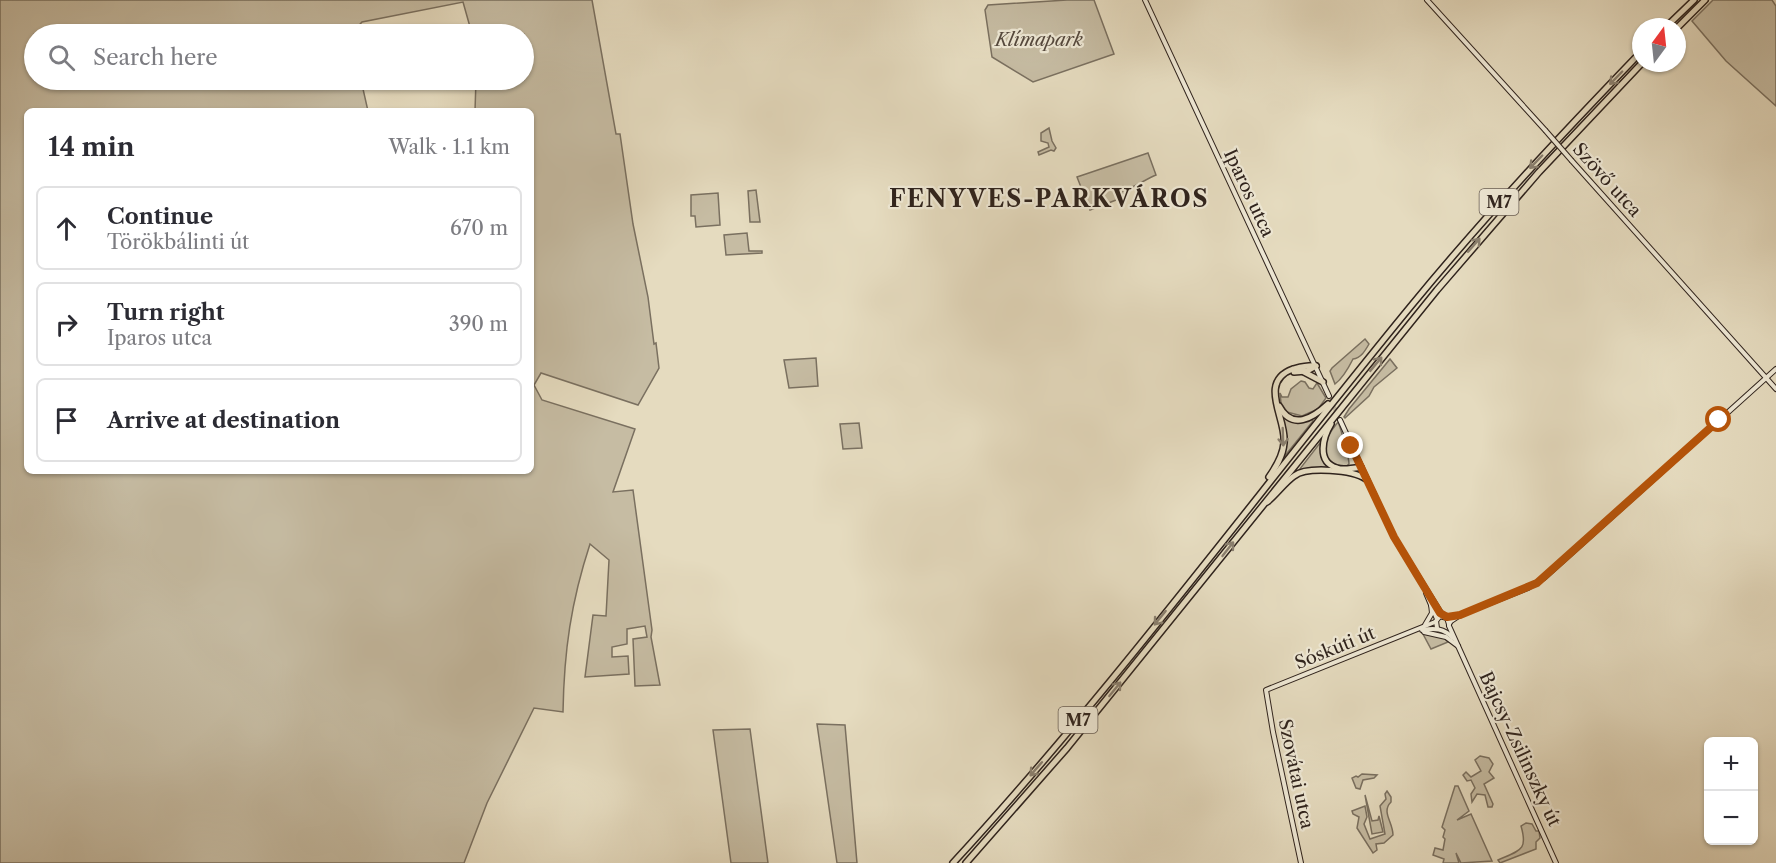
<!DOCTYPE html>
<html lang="en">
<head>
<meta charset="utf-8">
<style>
	body { margin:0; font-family:"Libre Caslon Text",serif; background:#f7f7f7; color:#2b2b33 }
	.controls { position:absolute; right:18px; bottom:18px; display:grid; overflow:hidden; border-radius:9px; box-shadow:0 2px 4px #0004 }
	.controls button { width:54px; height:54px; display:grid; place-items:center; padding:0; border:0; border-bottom:2px solid #e1e1e2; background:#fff; color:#2b2b33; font:30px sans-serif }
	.compass { position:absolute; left:1632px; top:18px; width:54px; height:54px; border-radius:50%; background:#fff; box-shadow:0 2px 4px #0004; rotate:15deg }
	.stop { position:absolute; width:18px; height:18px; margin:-14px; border:4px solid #b45309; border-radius:50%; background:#fff }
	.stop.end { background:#b45309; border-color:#fff; box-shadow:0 2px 6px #0008 }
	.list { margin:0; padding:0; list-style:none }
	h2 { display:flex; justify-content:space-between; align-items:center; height:78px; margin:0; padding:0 24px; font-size:26px }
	h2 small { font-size:20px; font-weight:400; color:#7c7c81 }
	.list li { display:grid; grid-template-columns:39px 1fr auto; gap:18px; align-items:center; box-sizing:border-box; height:84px; margin:0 12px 12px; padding:0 12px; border:2px solid #e1e1e2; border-radius:9px }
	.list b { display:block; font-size:22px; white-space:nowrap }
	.list p { margin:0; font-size:20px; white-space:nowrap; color:#7c7c81 }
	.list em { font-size:20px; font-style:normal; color:#7c7c81 }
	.icon { flex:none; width:33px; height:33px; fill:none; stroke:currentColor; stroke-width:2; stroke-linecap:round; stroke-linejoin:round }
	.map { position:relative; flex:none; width:1776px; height:863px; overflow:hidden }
	.search { position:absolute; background:#fff; box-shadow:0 2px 4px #0004; left:24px; top:24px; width:510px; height:66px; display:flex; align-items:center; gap:15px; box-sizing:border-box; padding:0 21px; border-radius:33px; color:#7c7c81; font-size:22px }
	.panel { position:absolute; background:#fff; box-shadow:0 2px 4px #0004; left:24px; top:108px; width:510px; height:366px; border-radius:9px }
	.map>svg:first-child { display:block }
</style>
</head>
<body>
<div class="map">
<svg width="1776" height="863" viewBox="0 0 1776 863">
	<rect width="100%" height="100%" fill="#e5dbbf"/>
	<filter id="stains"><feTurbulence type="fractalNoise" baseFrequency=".00333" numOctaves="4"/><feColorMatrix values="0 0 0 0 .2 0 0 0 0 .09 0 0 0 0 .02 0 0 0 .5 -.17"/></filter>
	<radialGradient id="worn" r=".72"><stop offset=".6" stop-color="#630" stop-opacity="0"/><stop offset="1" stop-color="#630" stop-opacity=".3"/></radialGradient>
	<g fill="#c6bca3" stroke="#7a7060" stroke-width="1.5" fill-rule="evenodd">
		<path d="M0,0H592L616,134H620L633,224L648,297L654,344L656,343L659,368L638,405L541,373L534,385L542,400L635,429L613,492L633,490L652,630L651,637L660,685L635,686L633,639L647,637L645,626L627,629V644L612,647V657L628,656L629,674L585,677L593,615L606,616L609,560L590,544C571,602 564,651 563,712L534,708L487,803L464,863H0ZM463,2L472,34H524V80H476L475,111H531V471H27V111H368L361,80H34V34H351L362,22Z"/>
		<polygon points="1067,0 1094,0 1114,54 1033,82 992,57 985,10 988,5"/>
		<polygon points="1713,0 1772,0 1776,6 1776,106 1726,61 1692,21"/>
		<polygon points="1049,128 1052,141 1056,148 1054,151 1051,150 1039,155 1038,152 1049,147 1048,143 1041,141 1041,133"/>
		<path d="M1148,153L1156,175C1146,179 1130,190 1122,191L1124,197L1090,210L1077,177Z"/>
		<polygon points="756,190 760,222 750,222 748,191"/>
		<polygon points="718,193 720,225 696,227 695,216 691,216 691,195"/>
		<polygon points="747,233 749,251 762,251 762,253 726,255 724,235"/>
		<path d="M1365,339L1369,344C1365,351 1361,358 1353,359C1348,369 1343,378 1335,384L1330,371L1332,368Z"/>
		<polygon points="816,358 818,386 789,388 784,360"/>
		<polygon points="1390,359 1397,368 1374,387 1369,396 1345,418 1344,417 1349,409"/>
		<polygon points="1301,381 1305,382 1309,388 1313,389 1317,383 1326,398 1318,409 1302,416 1287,412 1281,403 1280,393 1282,397 1288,397 1291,389"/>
		<path d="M1282,416C1291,423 1301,424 1312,419L1313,421L1284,457Z"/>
		<path d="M1338,422C1341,429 1349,457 1349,464L1344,468C1316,459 1323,440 1338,422Z"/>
		<polygon points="859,423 862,448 843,449 840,424"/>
		<path d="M1320,443C1321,454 1324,461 1331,469L1309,468L1299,470Z"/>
		<polygon points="1428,633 1444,638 1448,642 1431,649 1423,634"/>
		<polygon points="817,724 845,725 857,863 837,863"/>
		<polygon points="750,729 768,863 731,863 713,730"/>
		<polygon points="1480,756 1489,758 1493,764 1489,772 1494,778 1484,784 1493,804 1492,807 1488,807 1485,795 1477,794 1472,802 1471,794 1475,788 1471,780 1467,781 1463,775 1466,772 1471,777 1481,771 1475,760"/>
		<polygon points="1362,774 1377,775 1374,778 1363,780 1360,789 1356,788 1352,778 1356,776 1358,777"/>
		<polygon points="1455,786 1458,786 1469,811 1457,820 1471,814 1492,861 1461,863 1456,853 1459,863 1443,863 1444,859 1433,855 1435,848 1443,850 1445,839 1443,837 1445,830 1442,827"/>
		<path d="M1387,791L1391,797V802C1381,812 1393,822 1393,835L1384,843L1376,844L1377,850L1373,853L1357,828L1359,817L1353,814L1352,811L1365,806L1367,817L1364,824L1370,839L1385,834L1380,806L1386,799L1385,794Z"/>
		<polygon points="1365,795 1372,821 1378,820 1379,816 1383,832 1372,834"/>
		<path d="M1526,823L1532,824L1536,831H1539L1540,838L1536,842V849L1500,863L1498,860C1521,850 1528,850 1521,826Z"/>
	</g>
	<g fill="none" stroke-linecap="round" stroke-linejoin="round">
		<polyline stroke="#c1b69f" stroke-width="4" stroke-dasharray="4 2" stroke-linecap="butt" points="1329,396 1340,420"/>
		<g stroke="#2f231d" stroke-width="6">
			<g id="secondary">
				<polyline points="1145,0 1329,396"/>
				<polyline points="1427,0 1545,130"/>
				<polyline points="1572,161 1776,389"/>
				<polyline points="1340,420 1394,537 1443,616"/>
				<polyline points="1426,593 1437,619"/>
				<polyline points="1449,624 1451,621 1460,615 1528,588 1544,578 1776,369"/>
				<polyline points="1425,625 1432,613 1431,604"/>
				<polyline points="1449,626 1556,863"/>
				<polyline points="1437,628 1436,621 1440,616 1447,618 1449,624"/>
				<path d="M1422,630C1434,628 1444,628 1453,638"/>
				<polyline points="1424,632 1446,637 1458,646"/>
				<polyline points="1301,863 1273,732 1266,690 1435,622"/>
			</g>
		</g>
		<g stroke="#2f231d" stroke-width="8">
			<g id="highway">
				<polyline points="1666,27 1694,0"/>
				<polyline points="1677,28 1705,0"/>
				<polyline points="1294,372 1307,371 1316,366"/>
				<polyline points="1304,372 1323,382"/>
				<path d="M1279,406C1292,431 1313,418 1328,404"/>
				<path d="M1331,424C1323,437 1316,462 1337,468C1345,471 1353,467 1361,468"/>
				<path d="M1269,477C1276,467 1283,456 1284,443C1287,419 1257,382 1293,369C1301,367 1308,365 1316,366"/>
				<path d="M1267,502C1277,494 1284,483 1294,476C1307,466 1353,470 1366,479"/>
				<path d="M953,863C1116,686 1259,491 1411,306C1484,217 1562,134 1641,52"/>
				<polyline points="966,863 1067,748 1437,290 1539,172 1642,63"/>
			</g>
		</g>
		<use href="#secondary" stroke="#eee8d5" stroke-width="4"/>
		<use href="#highway" stroke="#e5dbbf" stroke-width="5"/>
		<g stroke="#2f231d" stroke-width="6" stroke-linecap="butt">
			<polyline id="secondary-bridge" points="1545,130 1572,161"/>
		</g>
		<use href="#secondary-bridge" stroke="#eee8d5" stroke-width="4"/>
	</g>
	<defs><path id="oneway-shaft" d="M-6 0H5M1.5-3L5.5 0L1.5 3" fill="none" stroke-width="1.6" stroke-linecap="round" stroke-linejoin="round" transform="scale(1.5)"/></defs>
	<g stroke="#8a7f6e">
		<use href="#oneway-shaft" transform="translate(1616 78) rotate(134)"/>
		<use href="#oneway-shaft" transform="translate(1536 162) rotate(134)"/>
		<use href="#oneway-shaft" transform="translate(1474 245) rotate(-49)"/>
		<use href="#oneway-shaft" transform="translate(1376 364) rotate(-50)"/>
		<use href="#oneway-shaft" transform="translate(1283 437) rotate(88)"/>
		<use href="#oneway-shaft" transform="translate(1228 549) rotate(-52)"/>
		<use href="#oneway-shaft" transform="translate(1160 618) rotate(129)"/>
		<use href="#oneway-shaft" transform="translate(1115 689) rotate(-51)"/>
		<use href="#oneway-shaft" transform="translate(1036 769) rotate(131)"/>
	</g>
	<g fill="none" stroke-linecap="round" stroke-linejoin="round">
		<polyline stroke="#b45309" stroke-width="8" points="1351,446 1394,537 1440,613 1447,617 1460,615 1537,583 1719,420"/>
	</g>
	<g text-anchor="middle" stroke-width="4.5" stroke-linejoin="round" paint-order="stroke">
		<g fill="#eee8d5" stroke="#685e54" stroke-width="1.5">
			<rect x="1479.5" y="189" width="39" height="26" rx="4.5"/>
			<rect x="1058.5" y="707" width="39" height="26" rx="4.5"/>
		</g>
		<g font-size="16" font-weight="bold" fill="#2f231d">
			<text x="1499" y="208">M7</text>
			<text x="1078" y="726">M7</text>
		</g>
		<g font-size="18" font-style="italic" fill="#55493e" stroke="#eee8d5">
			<text x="1039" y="46">Klímapark</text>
		</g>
		<g font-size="18" fill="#2f231d" stroke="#eee8d5">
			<text transform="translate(1607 180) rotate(48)" y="6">Szövő utca</text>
			<text transform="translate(1249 193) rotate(65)" y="6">Iparos utca</text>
			<text transform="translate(1335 648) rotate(-22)" y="6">Sóskúti út</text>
			<text transform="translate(1520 749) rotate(65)" y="6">Bajcsy-Zsilinszky út</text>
			<text transform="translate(1296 774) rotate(78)" y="6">Szovátai utca</text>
		</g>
		<g font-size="24" font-weight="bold" letter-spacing="1.5" fill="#2f231d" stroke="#eee8d5">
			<text x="1049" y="207">FENYVES-PARKVÁROS</text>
		</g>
	</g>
	<rect width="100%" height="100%" filter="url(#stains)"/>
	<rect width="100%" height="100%" fill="url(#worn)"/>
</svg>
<div class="controls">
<button>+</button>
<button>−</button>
</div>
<svg class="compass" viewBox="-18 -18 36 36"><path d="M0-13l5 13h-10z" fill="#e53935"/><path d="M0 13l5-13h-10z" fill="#7c7c81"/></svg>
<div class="stop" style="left:1719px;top:420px"></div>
<div class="stop end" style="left:1351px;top:446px"></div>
<div class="search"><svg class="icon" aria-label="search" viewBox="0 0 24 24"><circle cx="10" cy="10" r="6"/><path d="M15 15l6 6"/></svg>Search here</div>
<section class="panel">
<h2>14 min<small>Walk · 1.1 km</small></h2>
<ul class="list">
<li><svg class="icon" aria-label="ahead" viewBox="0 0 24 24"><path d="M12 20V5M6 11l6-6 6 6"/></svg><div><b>Continue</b><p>Törökbálinti út</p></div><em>670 m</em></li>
<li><svg class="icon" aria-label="right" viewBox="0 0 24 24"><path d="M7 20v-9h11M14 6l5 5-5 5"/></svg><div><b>Turn right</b><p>Iparos utca</p></div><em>390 m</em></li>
<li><svg class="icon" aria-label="arrive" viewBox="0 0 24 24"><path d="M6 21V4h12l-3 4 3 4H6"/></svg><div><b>Arrive at destination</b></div></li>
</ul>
</section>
</div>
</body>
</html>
